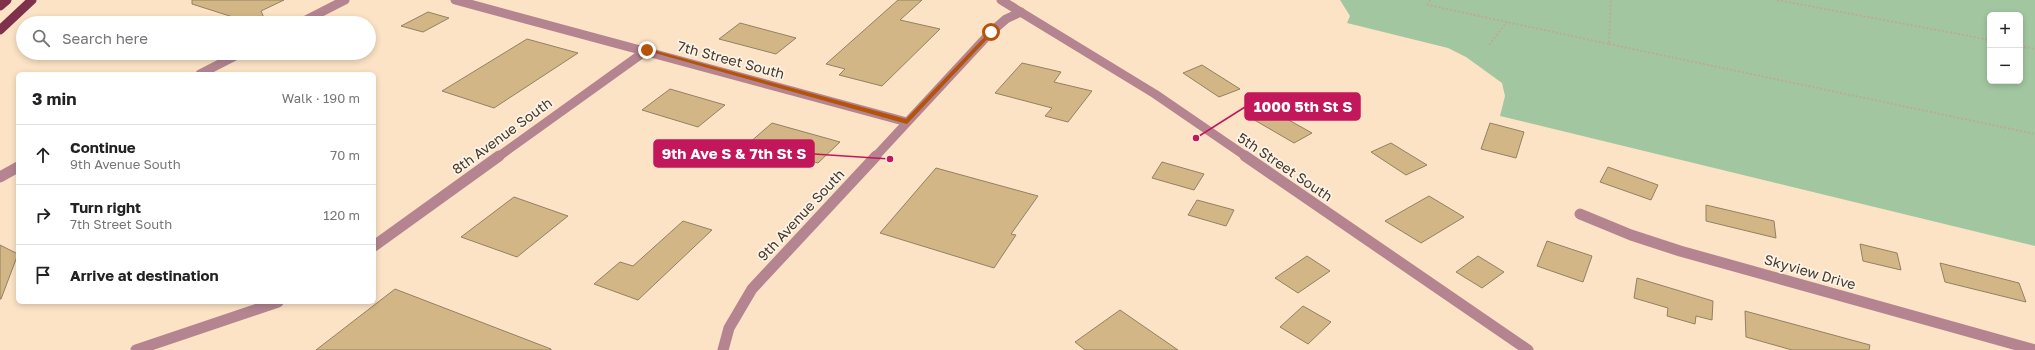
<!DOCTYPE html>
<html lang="en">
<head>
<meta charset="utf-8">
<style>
	body { margin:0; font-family:"Golos Text",sans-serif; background:#f6f6f6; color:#222 }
	.controls { position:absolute; right:12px; top:12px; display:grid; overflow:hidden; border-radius:6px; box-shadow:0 2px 6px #0003 }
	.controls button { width:36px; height:36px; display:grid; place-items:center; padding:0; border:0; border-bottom:1px solid #e0e0e0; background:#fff; color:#222; font:20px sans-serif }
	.stop { position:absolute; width:12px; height:12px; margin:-9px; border:3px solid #b45309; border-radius:50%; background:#fff }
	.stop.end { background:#b45309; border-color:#fff; box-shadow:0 1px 4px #0008 }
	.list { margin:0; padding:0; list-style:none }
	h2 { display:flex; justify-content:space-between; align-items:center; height:52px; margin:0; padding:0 16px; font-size:17px }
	h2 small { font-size:13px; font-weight:400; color:#767676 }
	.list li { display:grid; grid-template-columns:26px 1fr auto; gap:12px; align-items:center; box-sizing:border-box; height:60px; padding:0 16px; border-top:1px solid #e0e0e0 }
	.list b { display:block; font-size:15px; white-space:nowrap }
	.list p { margin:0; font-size:13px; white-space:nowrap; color:#767676 }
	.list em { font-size:13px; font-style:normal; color:#767676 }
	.icon { flex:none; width:22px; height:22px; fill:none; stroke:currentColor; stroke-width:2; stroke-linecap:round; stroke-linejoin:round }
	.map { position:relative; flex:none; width:2035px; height:350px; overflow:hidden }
	.search { position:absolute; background:#fff; box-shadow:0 2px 6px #0003; left:16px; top:16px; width:360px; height:44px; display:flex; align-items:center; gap:10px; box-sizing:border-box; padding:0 14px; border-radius:22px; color:#767676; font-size:15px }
	.panel { position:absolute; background:#fff; box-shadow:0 2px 6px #0003; left:16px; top:72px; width:360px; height:232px; border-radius:6px }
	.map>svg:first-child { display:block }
</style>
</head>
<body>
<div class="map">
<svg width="2035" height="350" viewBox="0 0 2035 350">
	<rect width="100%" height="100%" fill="#fce3c5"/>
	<path fill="#a2c7a0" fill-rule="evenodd" d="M1340,0H2035V246L1500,116L1505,96L1502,83L1466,57L1448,48L1347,23L1350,16ZM1990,15H2020V81H1990Z"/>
	<g fill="#d3b685" stroke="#938163">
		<polygon points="192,0 284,0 261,11 265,20 259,23 224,23 236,18 192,4"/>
		<polygon points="898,0 922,0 900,20 940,29 882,86 839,75 845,69 826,64"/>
		<polygon points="428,12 449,18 423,32 401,26"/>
		<polygon points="740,23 796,38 776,54 719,39"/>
		<polygon points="527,39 578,53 494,108 442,91"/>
		<polygon points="1022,63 1061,72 1054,82 1092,91 1068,122 1045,116 1052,108 995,93"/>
		<polygon points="1202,65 1213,72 1240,89 1219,97 1183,73"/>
		<polygon points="670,89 725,105 698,127 642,110"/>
		<polygon points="1269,109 1312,133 1294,143 1251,118"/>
		<polygon points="772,123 840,142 818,163 749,143"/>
		<polygon points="1490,123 1524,132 1516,158 1481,149"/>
		<polygon points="1391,143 1427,165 1406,175 1371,152"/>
		<polygon points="1162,162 1204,174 1194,190 1152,178"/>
		<polygon points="1608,167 1658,185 1651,200 1600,182"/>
		<polygon points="936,168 1038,196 1011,234 1016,235 994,268 880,233"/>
		<polygon points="1429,196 1464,217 1421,243 1385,221"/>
		<polygon points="514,197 568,216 517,257 461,237"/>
		<polygon points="1197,200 1234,210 1226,226 1188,215"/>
		<polygon points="1706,205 1774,221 1776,238 1706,221"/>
		<polygon points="683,221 712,230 638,300 594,284 620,262 633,266"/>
		<polygon points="1547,241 1592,256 1583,282 1537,266"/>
		<polygon points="1860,244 1897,253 1901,270 1863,261"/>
		<polygon points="0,245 18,254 1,299 0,299"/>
		<polygon points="1307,256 1330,271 1298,293 1275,278"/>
		<polygon points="1478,256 1504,272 1482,288 1456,272"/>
		<polygon points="1940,263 2019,283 2026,302 1945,282"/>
		<polygon points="1637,278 1713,301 1712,320 1696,316 1695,324 1667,316 1668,308 1634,298"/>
		<polygon points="395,289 551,349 551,350 316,350"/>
		<polygon points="1303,306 1331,322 1308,344 1280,327"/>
		<polygon points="1120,310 1178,350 1085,350 1075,342"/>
		<polygon points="1745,311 1870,345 1869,350 1792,350 1746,337"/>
	</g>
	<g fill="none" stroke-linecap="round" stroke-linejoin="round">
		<g stroke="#beaa92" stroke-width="2" stroke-dasharray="2 2" stroke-linecap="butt">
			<polyline points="1430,0 1428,5 1609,44 1611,0"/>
			<polyline points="1777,0 1990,40"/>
			<polyline points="1609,44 2035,134"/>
			<polyline points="1489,45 1507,22"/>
			<polyline points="2020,46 2035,49"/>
		</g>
		<g stroke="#b48590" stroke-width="9">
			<polyline points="455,0 907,122"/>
			<polyline points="1001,0 1155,94 1247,157"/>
			<polyline points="300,23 345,0"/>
			<polyline points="200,74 241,53"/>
			<polyline points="498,157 647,50"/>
			<polyline points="875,157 991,32 1006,19 1021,12"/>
		</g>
		<g stroke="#b48590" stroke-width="11">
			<polyline points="1245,156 1528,350"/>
			<polyline points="0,177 18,167"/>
			<polyline points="1580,214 1631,235 1680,251 2035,350"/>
			<polyline points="374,246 499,156"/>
			<polyline points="136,350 278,302"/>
			<polyline points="723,350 729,328 752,289 876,156"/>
		</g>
		<g stroke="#7f304a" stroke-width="9">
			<polyline points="0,6 7,0"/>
			<polyline points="0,30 32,0"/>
		</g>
	</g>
	<polygon fill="#b45309" points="991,30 993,33 907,124 644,50 649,49 906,119"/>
	<g text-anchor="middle" stroke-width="3.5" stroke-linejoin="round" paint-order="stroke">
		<g font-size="14" fill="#43392d" stroke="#fdf3e7">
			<text transform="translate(731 60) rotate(15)" y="5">7th Street South</text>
			<text transform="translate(502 136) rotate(-36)" y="5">8th Avenue South</text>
			<text transform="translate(1285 167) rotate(34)" y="5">5th Street South</text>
			<text transform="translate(801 215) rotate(-47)" y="5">9th Avenue South</text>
			<text transform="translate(1810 272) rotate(16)" y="5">Skyview Drive</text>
		</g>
	</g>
	<path fill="none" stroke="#c2185b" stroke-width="1.5" d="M1196 138L1245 107M890 159L814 154"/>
	<g fill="#c2185b" stroke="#fdf3e7" stroke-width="1.5">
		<circle cx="1196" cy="138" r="4"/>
		<circle cx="890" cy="159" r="4"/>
	</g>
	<g fill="#c2185b" stroke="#c2185b" stroke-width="1.5">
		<rect x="1245" y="93" width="115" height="27" rx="4"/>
		<rect x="654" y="140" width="160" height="27" rx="4"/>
	</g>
	<g font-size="15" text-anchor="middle" font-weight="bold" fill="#fff">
		<text x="1303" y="112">1000 5th St S</text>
		<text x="734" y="159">9th Ave S &amp; 7th St S</text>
	</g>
</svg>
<div class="controls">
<button>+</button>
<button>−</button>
</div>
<div class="stop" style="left:991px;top:32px"></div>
<div class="stop end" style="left:647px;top:50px"></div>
<div class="search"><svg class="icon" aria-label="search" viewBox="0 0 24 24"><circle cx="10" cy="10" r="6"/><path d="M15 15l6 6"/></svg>Search here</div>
<section class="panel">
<h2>3 min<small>Walk · 190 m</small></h2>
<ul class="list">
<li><svg class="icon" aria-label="ahead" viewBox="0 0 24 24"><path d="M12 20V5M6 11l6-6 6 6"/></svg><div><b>Continue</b><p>9th Avenue South</p></div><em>70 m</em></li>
<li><svg class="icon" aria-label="right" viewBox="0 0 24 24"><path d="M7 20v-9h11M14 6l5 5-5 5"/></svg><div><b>Turn right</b><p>7th Street South</p></div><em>120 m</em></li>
<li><svg class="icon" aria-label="arrive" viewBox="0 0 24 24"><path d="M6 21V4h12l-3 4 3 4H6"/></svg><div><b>Arrive at destination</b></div></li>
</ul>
</section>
</div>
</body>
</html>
